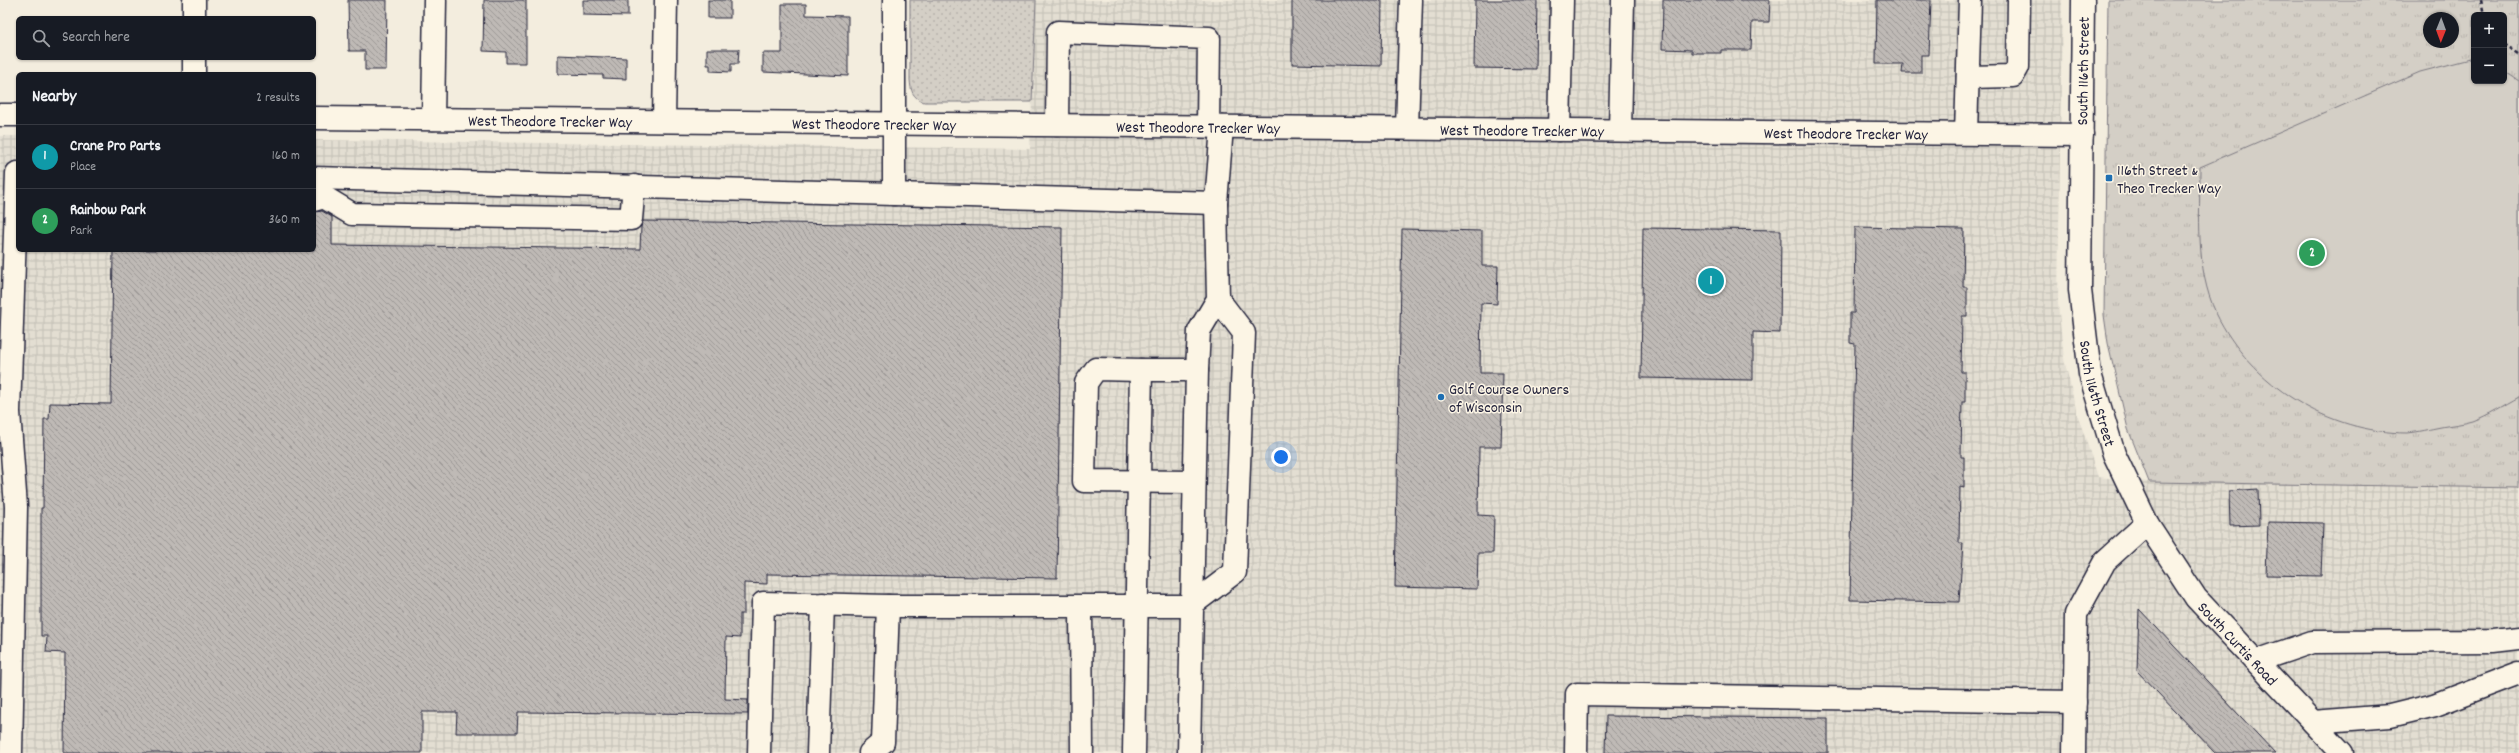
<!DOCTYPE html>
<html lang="en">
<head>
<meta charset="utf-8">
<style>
	body { margin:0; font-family:Dekko,sans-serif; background:#20242c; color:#f1f3f6 }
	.controls { position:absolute; right:12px; top:12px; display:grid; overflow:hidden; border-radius:6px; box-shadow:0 1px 3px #0004 }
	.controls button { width:36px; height:36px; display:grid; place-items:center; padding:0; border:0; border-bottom:1px solid #363941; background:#171b24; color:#f1f3f6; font:20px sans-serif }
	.compass { position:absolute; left:2423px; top:12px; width:36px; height:36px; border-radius:50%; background:#171b24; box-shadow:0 1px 3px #0004; rotate:181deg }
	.you { position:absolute; left:1281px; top:457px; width:14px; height:14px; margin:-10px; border:3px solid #fff; border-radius:50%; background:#1a73e8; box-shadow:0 0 0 6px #1a73e833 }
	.badge { display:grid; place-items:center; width:26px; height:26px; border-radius:50%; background:#0f766e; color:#fff; font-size:13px; font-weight:700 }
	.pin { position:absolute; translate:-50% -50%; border:2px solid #fff; box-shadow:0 1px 4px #0006 }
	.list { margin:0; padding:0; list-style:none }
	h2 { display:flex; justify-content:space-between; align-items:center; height:52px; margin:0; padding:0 16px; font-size:17px }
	h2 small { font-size:13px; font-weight:400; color:#9ea1a6 }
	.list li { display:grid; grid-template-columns:26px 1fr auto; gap:12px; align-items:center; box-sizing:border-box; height:64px; padding:0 16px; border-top:1px solid #363941 }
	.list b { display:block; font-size:15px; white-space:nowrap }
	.list p { margin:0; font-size:13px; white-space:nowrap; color:#9ea1a6 }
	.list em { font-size:13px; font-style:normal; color:#9ea1a6 }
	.icon { flex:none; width:22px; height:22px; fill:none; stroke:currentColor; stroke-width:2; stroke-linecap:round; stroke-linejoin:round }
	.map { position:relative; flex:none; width:2519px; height:753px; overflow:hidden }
	.search { position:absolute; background:#171b24; box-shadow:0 1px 3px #0004; left:16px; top:16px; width:300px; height:44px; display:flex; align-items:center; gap:10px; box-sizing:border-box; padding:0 14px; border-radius:6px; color:#9ea1a6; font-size:15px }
	.panel { position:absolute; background:#171b24; box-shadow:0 1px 3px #0004; left:16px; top:72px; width:300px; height:180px; border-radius:6px }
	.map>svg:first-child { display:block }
</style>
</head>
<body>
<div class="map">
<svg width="2519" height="753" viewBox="0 0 2519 753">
	<defs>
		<pattern id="industrial-grid" width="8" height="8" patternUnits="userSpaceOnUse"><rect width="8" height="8" fill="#e3ded2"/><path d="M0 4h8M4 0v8" fill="none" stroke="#c2beb5"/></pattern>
		<pattern id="grass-dots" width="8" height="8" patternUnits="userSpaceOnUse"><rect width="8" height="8" fill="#d4cfc6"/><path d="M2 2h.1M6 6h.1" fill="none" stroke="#b6b1ab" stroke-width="1.8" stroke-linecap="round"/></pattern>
		<pattern id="park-tufts" width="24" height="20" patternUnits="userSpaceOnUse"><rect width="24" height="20" fill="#d4cfc6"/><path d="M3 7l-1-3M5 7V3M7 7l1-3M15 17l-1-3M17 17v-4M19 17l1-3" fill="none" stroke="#b6b1ab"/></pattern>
		<pattern id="building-back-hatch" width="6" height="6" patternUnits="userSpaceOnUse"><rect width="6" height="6" fill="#bfbab6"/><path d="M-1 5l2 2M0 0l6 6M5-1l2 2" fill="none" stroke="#9b9795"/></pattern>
	</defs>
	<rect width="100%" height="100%" fill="#f3edde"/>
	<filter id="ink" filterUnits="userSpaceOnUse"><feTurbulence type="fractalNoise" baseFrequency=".025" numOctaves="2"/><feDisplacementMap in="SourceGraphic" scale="8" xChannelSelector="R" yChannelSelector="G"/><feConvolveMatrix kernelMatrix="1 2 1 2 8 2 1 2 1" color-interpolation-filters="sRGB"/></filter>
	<g filter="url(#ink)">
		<polygon fill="url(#industrial-grid)" points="1036,0 2062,0 2058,304 2064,359 2077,413 2098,477 2149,482 2519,488 2519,753 0,753 0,136 18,136 18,250 314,250 314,140 1030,149"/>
		<path fill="url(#grass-dots)" stroke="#7b7880" d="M910,0H1036L1032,102H924C912,97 911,91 910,80Z"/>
		<path fill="url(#park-tufts)" stroke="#7b7880" fill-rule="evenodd" d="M2108,0H2519V488L2149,482L2128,429L2108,343L2104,315ZM2474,15H2504V81H2474ZM2429,18H2453V42H2429Z"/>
		<path fill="#d4cfc6" stroke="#7b7880" d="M2474,58V81H2504V71L2519,81V397C2504,405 2489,415 2473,421C2463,424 2451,425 2441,427C2430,429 2419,432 2408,433C2328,433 2251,385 2216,313C2195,268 2200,215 2200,167L2420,72Z"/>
		<g fill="url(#building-back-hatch)" stroke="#22223b">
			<polygon points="348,0 387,0 386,70 365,70 365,51 349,51"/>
			<polygon points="484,0 526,0 526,63 506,63 506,52 483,51"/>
			<polygon points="583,0 628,0 628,16 583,15"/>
			<rect x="708" y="0" width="22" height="18"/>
			<polygon points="1292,0 1382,0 1381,66 1292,64"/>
			<polygon points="1475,0 1537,0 1536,69 1474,68"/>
			<polygon points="1663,0 1770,0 1769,22 1752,22 1751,50 1721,50 1721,53 1692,53 1692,50 1662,49"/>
			<polygon points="1877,0 1931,0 1929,55 1921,55 1921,73 1902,73 1903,64 1876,64"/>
			<polygon points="782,4 806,4 806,15 848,16 848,76 763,72 763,53 782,53"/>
			<polygon points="707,49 739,49 738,64 731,64 731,72 710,71 710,65 707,65"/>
			<polygon points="558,55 626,58 626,79 603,78 603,75 558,74"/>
			<polygon points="322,211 332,217 332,245 640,249 641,227 643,221 1062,227 1057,578 767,574 767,584 744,583 744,614 740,614 740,638 726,637 725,699 748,700 748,714 518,712 517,733 456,733 457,712 422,712 422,753 64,753 65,653 46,652 47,636 41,636 41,508 43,508 44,419 49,419 50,403 111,404 113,250 314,250 314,212"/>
			<polygon points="1855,227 1964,229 1963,287 1967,287 1967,316 1962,316 1961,372 1965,372 1965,402 1962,402 1961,457 1964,457 1964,488 1960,487 1959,543 1963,543 1959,602 1850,600 1855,344 1850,343 1850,313 1854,313"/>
			<polygon points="1643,228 1781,230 1780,333 1753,332 1753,380 1641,378"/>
			<polygon points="1402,229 1482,231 1482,266 1498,266 1497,304 1481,303 1480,373 1503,373 1501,447 1479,447 1478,515 1494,516 1493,553 1478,553 1477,589 1395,587"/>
			<polygon points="2258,489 2259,525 2230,526 2229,491"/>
			<polygon points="2268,522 2323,523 2321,576 2266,575"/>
			<polygon points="2139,609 2275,753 2215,753 2137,671"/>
			<polygon points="1606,716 1828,718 1828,753 1605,753"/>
		</g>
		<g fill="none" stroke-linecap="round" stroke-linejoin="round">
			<g stroke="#22223b" stroke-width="25">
				<g id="minor">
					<polyline points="894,0 894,194 1216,203"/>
					<path id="s1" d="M2083,0L2080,290L2090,374L2114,454L2147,523L2196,598L2342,753"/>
					<polyline points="194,18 194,0"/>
					<polyline points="194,74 194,58"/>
					<polyline points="1968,77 2013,76 2018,67 2019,0"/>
					<polyline points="0,115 18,115"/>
					<path id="s2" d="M314,118L2082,135"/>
					<polyline points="433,119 435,0"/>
					<polyline points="664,121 666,0"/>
					<polyline points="1057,125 1058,32 1209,38 1208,126"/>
					<polyline points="1407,128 1411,0"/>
					<polyline points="1559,130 1562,0"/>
					<polyline points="1620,130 1623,0"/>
					<polyline points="1966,133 1970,0"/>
					<polyline points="314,178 894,194"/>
					<polyline points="314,200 324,197 352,214 631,219 634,186"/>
					<polyline points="1141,370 1096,369 1086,383 1084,481 1193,482"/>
					<polyline points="1081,607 1082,753"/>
					<polyline points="2256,661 2312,642 2493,641 2519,638"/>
					<polyline points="2313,722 2390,716 2435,705 2519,673"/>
					<polyline points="11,753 16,507 9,412 17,173"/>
					<polyline points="759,753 763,603 888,606"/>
					<polyline points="818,753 823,604"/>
					<polyline points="870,753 883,742 888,606 1190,606 1235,572 1244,333 1218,299"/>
					<polyline points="1134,753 1141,370 1197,370"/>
					<polyline points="1189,753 1197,370 1199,331 1218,299 1216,203 1222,127"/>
					<polyline points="1576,753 1577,694 2075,702"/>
					<polyline points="2074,753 2076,614 2105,561 2147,523"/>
				</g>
			</g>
			<g stroke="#22223b" stroke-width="2.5" stroke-dasharray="4 3" stroke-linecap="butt">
				<polyline points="2481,0 2484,15"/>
				<polyline points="2504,44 2519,54"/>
			</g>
			<use href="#minor" stroke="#fcf5e5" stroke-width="22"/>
		</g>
	</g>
	<g fill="#1f6fb2" stroke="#fcf5e5" stroke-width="1.5">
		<rect x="2105" y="174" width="8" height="8" rx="2"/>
		<circle cx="1441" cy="397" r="4"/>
	</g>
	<g text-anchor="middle" stroke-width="3" stroke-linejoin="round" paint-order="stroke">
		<g font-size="16" fill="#22223b" stroke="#fcf5e5">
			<text transform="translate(2082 71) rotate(-89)" y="6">South 116th Street</text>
			<text dy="6" stroke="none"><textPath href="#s2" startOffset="236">West Theodore Trecker Way</textPath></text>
			<text dy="6" stroke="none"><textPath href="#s2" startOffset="560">West Theodore Trecker Way</textPath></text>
			<text dy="6" stroke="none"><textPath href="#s2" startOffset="884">West Theodore Trecker Way</textPath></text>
			<text dy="6" stroke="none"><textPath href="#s2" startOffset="1208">West Theodore Trecker Way</textPath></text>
			<text dy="6" stroke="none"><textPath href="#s2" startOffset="1532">West Theodore Trecker Way</textPath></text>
			<text dy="6" stroke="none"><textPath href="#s1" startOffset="395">South 116th Street</textPath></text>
			<text dy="6" stroke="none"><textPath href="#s1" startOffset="686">South Curtis Road</textPath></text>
		</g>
		<g font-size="16" fill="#22223b" stroke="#fcf5e5" text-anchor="start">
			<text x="2117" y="175">116th Street &amp;<tspan x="2117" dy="18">Theo Trecker Way</tspan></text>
			<text x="1449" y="394">Golf Course Owners<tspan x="1449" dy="18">of Wisconsin</tspan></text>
		</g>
	</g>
</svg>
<div class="controls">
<button>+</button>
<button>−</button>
</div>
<svg class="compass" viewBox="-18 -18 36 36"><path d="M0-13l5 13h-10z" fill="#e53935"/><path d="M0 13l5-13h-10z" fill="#9ea1a6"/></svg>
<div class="you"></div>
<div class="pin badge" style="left:1711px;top:281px;background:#0f9aa8">1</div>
<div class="pin badge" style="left:2312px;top:253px;background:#2e9e5b">2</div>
<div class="search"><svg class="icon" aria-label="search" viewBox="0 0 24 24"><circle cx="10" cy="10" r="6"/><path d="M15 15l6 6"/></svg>Search here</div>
<section class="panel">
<h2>Nearby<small>2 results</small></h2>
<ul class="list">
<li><span class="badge" style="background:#0f9aa8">1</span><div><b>Crane Pro Parts</b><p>Place</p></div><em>160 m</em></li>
<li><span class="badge" style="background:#2e9e5b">2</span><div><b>Rainbow Park</b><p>Park</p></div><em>360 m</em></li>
</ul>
</section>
</div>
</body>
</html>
